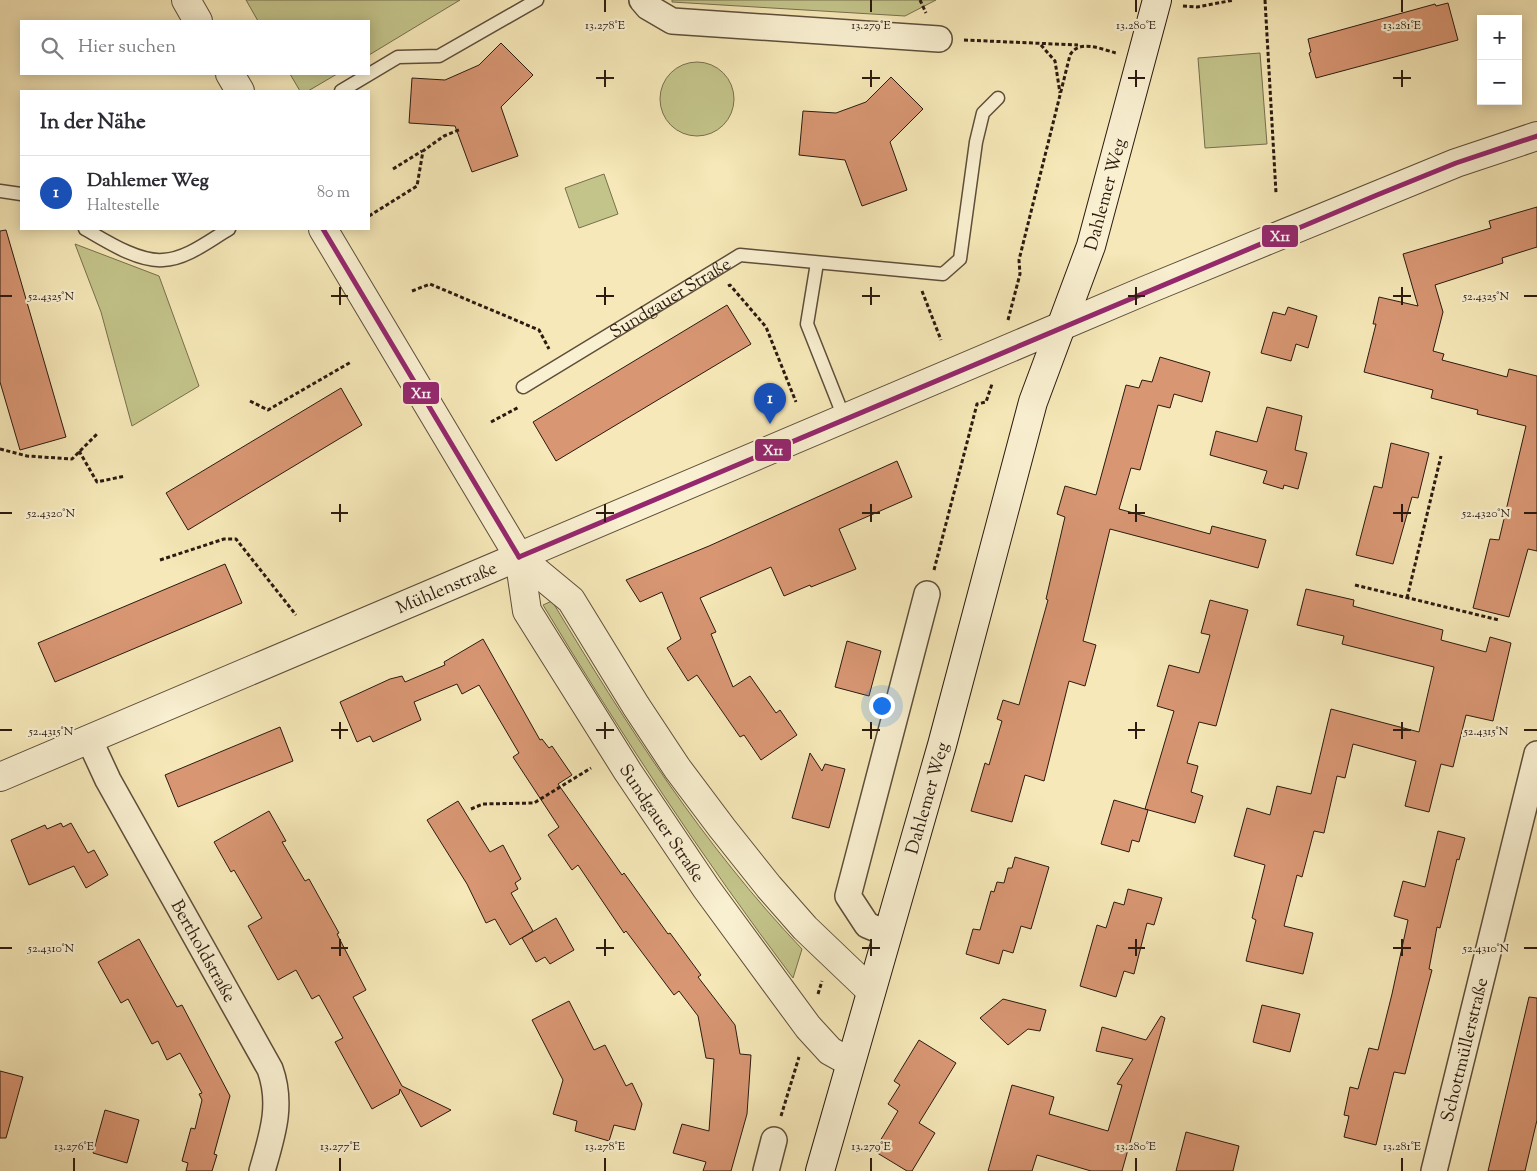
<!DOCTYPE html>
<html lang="de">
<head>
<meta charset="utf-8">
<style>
	body { margin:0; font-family:"Sorts Mill Goudy",serif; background:#f2f2f3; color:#2b2b33 }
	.controls { position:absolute; right:15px; top:15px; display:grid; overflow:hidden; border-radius:0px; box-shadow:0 2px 12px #0003 }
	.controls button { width:45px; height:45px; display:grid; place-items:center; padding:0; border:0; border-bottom:1px solid #e1e1e2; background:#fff; color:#2b2b33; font:25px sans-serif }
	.you { position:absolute; left:881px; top:705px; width:18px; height:18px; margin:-12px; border:4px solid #fff; border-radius:50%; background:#1a73e8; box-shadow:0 0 0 8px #1a73e833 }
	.badge { display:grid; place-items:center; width:32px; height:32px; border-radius:50%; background:#b45309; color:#fff; font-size:16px; font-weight:700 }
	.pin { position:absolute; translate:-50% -41px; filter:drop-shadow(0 1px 2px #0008) }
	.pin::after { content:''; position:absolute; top:26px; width:18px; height:15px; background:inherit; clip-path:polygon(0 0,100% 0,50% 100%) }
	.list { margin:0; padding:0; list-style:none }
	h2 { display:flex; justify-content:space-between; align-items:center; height:65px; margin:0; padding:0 20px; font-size:21px }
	h2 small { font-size:16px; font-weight:400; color:#7c7c81 }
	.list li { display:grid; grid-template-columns:32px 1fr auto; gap:15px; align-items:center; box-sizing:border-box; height:75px; padding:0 20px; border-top:1px solid #e1e1e2 }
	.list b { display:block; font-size:19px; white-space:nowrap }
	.list p { margin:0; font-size:16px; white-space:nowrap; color:#7c7c81 }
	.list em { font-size:16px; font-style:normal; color:#7c7c81 }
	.icon { flex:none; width:28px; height:28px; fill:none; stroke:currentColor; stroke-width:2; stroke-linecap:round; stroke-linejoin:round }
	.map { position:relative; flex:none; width:1537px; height:1171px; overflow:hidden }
	.search { position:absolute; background:#fff; box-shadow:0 2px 12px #0003; left:20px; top:20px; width:350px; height:55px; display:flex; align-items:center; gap:12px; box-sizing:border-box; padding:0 18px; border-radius:0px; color:#7c7c81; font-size:19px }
	.panel { position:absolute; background:#fff; box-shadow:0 2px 12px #0003; left:20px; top:90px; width:350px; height:140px; border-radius:0px }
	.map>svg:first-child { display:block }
</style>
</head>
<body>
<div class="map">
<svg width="1537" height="1171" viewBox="0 0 1537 1171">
	<rect width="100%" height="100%" fill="#f6e8b8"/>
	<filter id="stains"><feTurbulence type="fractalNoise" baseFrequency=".004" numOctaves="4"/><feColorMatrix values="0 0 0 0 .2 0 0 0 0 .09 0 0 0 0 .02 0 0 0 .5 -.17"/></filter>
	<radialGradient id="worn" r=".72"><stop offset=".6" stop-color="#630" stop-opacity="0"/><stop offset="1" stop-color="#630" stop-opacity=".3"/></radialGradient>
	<g fill="#c3c48a" stroke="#776f4d">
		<polygon points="246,0 460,0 369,55 369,21 258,21"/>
		<polygon points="672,0 936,0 905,16 672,2"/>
		<polygon points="1260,53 1267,144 1205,148 1198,58"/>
		<circle cx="697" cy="99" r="37"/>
		<polygon points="290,74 337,74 308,91 300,91"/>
		<polygon points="604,174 618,214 579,228 565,188"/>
		<polygon points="75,244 159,276 199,386 132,426 101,312"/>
		<path d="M552,601C626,724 703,845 802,949L793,978C703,859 621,734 543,605Z"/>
	</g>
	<g fill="#d89673" stroke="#2b1a10">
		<polygon points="1448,3 1458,40 1316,78 1309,53 1311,52 1308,39 1435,4 1436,6"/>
		<polygon points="501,43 533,75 501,107 518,156 472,172 455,126 409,123 412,78 445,80 479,65"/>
		<polygon points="891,77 923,109 890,142 907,190 862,206 845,160 799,155 803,111 836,113 866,102"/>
		<polygon points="1537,207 1537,247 1502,258 1503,263 1435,285 1443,312 1433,351 1444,354 1442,360 1507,377 1509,369 1537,376 1537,551 1528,549 1509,617 1473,608 1490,539 1499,540 1526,426 1477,414 1478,410 1431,398 1433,390 1364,372 1376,324 1373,324 1379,297 1418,306 1403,254 1491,228 1489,221"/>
		<polygon points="6,230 66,437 20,450 0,382 0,231"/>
		<polygon points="727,305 751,344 556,461 533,422"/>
		<polygon points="1288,307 1317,316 1308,348 1296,344 1291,361 1261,353 1273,312 1285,315"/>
		<polygon points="1160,357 1210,372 1202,402 1174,394 1170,408 1158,405 1140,470 1131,468 1119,509 1210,534 1212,526 1266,540 1258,568 1110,529 1083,641 1096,645 1085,686 1069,681 1044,781 1025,775 1012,822 971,811 985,763 989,765 1002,721 997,719 1003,700 1019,705 1048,600 1046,599 1065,517 1057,514 1065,486 1096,495 1126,385 1139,388 1142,380 1152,382"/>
		<polygon points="341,388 362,425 188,530 166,493"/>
		<polygon points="1267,407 1302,416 1295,450 1307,453 1298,489 1284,485 1283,489 1263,483 1267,471 1210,455 1216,431 1257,442"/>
		<polygon points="1391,443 1429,453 1418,498 1412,497 1393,564 1356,555 1374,486 1382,488"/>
		<polygon points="897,461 912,497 839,529 856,569 811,587 810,585 784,596 771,567 700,598 716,632 711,634 733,687 750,676 776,713 780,710 797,735 761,760 744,735 740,737 697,675 688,681 667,648 681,639 662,592 640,602 626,580 709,546"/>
		<polygon points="225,564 242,603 55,682 38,643"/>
		<polygon points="1306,589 1354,600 1353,606 1443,630 1441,640 1486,652 1490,637 1511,643 1493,721 1466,715 1453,767 1441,764 1429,812 1405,806 1416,761 1353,744 1345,778 1337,776 1324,833 1314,831 1302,877 1297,875 1284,926 1313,933 1303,974 1246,961 1256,920 1252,918 1265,865 1234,856 1247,808 1270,815 1277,786 1311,794 1331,709 1419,732 1434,667 1342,644 1344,636 1297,625"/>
		<polygon points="1210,600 1248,610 1216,726 1199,722 1187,763 1198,766 1191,792 1203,796 1195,823 1145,809 1174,711 1157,706 1169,665 1199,673 1210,635 1201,633"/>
		<polygon points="483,639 540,740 542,739 549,748 552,746 572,775 558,784 622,875 624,873 668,934 670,933 701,975 698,977 735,1025 740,1054 751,1055 747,1114 731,1171 703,1171 706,1162 673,1153 682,1124 709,1131 714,1059 706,1058 698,1016 679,991 674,995 626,931 624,933 578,865 572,870 548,835 559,827 513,757 519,753 479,685 462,694 457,684 414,702 421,720 373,742 370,736 357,742 340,702 390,679 402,676 405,682 445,665 444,662"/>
		<polygon points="847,641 881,651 869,696 835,687"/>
		<polygon points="280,727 293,761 178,807 165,775"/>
		<polygon points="810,753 822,771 825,764 845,769 829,828 792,818"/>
		<polygon points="1114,800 1148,810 1139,842 1132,840 1129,852 1101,844"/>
		<polygon points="458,801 490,852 503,845 521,879 515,883 518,889 511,893 533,931 510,945 495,919 486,923 467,884 427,820"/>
		<polygon points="269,811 286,841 282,842 305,881 309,879 339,933 337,934 366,990 353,997 402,1086 451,1110 421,1127 400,1089 399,1094 372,1109 335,1042 343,1038 319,995 312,999 296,970 278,980 248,926 262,918 234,870 231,872 214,842"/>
		<polygon points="61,823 63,827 71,823 88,853 94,850 108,875 86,888 74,866 29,885 11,840 45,825 47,829"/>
		<polygon points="1438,831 1465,838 1459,860 1457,859 1440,928 1437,927 1429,969 1432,970 1405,1074 1394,1072 1376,1145 1344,1137 1349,1116 1344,1115 1350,1087 1358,1089 1369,1048 1378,1050 1392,994 1408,920 1394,916 1403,881 1425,887"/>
		<polygon points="1015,857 1049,867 1031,929 1021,926 1013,953 1003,950 999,964 966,954 973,929 980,930 991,891 994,892 997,882 1004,883 1008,868 1012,868"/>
		<polygon points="1128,889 1162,898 1154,925 1147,923 1134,974 1124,971 1116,997 1080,986 1097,925 1106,928 1114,902 1124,905"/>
		<polygon points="556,918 574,950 550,964 545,957 536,962 522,938"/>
		<polygon points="139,939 177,1007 182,1005 230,1096 214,1154 217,1155 212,1171 186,1171 188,1163 182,1161 191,1128 195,1129 202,1100 199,1094 202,1093 180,1053 167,1060 158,1041 152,1044 128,999 121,1003 98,962"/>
		<polygon points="1529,997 1537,998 1537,1120 1525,1171 1488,1171"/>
		<polygon points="1003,999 1046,1010 1040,1031 1028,1029 1008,1045 980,1018"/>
		<polygon points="569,1001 594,1050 605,1045 626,1086 632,1083 642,1104 635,1130 614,1125 609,1141 575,1131 577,1121 553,1114 563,1080 532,1020"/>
		<polygon points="1262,1005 1300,1014 1290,1052 1253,1042"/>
		<polygon points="1161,1016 1165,1018 1122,1171 1091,1171 1037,1155 1032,1171 988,1171 1012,1085 1054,1097 1049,1114 1108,1131 1122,1085 1117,1084 1133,1059 1096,1051 1102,1027 1146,1040"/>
		<polygon points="919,1040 956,1063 919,1123 935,1133 912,1171 907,1171 874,1151 898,1111 888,1104 900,1085 894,1081"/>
		<polygon points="0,1071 23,1077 6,1138 0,1138"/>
		<polygon points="105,1110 139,1120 127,1163 93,1153"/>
		<polygon points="1186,1132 1239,1146 1233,1171 1176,1171"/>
	</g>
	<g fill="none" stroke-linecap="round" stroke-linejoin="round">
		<g stroke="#5e4e3a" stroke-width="15">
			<g id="service">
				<polyline points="341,91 398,57 439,56 537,0"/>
				<polyline points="0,191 21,194"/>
				<path d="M85,229C106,241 138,262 163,260C187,259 210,240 229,229"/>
				<polyline points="817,263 807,324 845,420"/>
				<path id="s1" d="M523,387L740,255L943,274L960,259L976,142L983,113L998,98"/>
			</g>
		</g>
		<g stroke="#5e4e3a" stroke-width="28">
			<g id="minor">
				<polyline points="642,0 648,7 672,21 939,39"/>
				<path id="s2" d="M89,739L108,780L270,1069C283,1105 272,1136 262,1171"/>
				<polyline points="886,933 867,925 848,896 927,594"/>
				<polyline points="766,1171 774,1140"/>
				<path id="s3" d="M1434,1171L1537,754"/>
			</g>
		</g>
		<g stroke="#5e4e3a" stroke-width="30">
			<g id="tertiary">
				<polyline points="186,0 198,21"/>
				<polyline points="230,74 240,91"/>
				<polyline points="323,229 519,557 571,600 636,706 677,768 722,828 769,887 805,928 871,991"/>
				<path id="s4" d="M519,557L527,611L628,772L706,888L808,1027L830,1051L850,1062"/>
				<path id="s5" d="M0,777L1144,291L1456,163L1537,136"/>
			</g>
		</g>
		<g stroke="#2b1a10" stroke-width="30">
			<g id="secondary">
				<path id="s6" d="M820,1171L942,745L1033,402L1091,246L1157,0"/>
			</g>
		</g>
		<g stroke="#2b1a10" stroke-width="3" stroke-dasharray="4 2.5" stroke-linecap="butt">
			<polyline points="920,0 926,13"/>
			<polyline points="1265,0 1276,193"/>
			<polyline points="1183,6 1197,7 1234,0"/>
			<polyline points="964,40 1078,45"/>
			<polyline points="1041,45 1055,61 1060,93"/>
			<polyline points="393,169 422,151"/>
			<polyline points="369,216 417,186 423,151 444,136 461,129"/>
			<polyline points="728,286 730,285 766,327 796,402"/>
			<polyline points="412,291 430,284 539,330 549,349"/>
			<polyline points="922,291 941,340"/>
			<path d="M1008,320L1020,274L1019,260L1070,55C1079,39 1101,49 1116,53"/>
			<polyline points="250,401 268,410 351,362"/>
			<polyline points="491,422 519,407"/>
			<polyline points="0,449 27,456 72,459 98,433"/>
			<polyline points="79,451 97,482 125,476"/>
			<polyline points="160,560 224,539 236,539 296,615"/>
			<polyline points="934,570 977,404 986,402 992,384"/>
			<polyline points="1355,585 1499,620"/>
			<polyline points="1407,598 1441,456"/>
			<polyline points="471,809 483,804 534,803 591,768"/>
			<polyline points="818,994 822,981"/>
			<polyline points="781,1116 799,1057"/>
		</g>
		<use href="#service" stroke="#f9f0d1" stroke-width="12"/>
		<use href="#minor" stroke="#f9f0d1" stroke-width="25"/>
		<use href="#tertiary" stroke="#f9f0d1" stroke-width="28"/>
		<use href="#secondary" stroke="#f9f0d1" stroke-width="28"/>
		<g stroke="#f9f0d1" stroke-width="9">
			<g id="bus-1">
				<polyline points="323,229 519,557"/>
				<polyline points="519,557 1377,195 1456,163 1537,136"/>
			</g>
		</g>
		<use href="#bus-1" stroke="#95276e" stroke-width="5"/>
	</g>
	<path fill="none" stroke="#2b1a10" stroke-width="2" d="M605,0V12M871,0V12M1136,0V12M1402,0V12M605,70V87M871,70V87M1136,70V87M1402,70V87M596,78H614M862,78H880M1128,78H1145M1393,78H1411M340,287V305M605,287V305M871,287V305M1136,287V305M1402,287V305M0,296H12M331,296H348M596,296H614M862,296H880M1128,296H1145M1393,296H1411M1524,296H1537M340,504V522M605,504V522M871,504V522M1136,504V522M1402,504V522M0,513H12M331,513H348M596,513H614M862,513H880M1128,513H1145M1393,513H1411M1524,513H1537M340,722V739M605,722V739M871,722V739M1136,722V739M1402,722V739M0,730H12M331,730H348M596,730H614M862,730H880M1128,730H1145M1393,730H1411M1524,730H1537M340,939V956M605,939V956M871,939V956M1136,939V956M1402,939V956M0,948H12M331,948H348M596,948H614M862,948H880M1128,948H1145M1393,948H1411M1524,948H1537M74,1158V1171M340,1158V1171M605,1158V1171M871,1158V1171M1136,1158V1171M1402,1158V1171"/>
	<g text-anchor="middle" stroke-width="4.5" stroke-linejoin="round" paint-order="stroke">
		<g font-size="18" fill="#2b1a10" stroke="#f9f0d1">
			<text dy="6" stroke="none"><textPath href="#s6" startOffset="1018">Dahlemer Weg</textPath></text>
			<text dy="6" stroke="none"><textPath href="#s1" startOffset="172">Sundgauer Straße</textPath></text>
			<text dy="6" stroke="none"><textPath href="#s5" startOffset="485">Mühlenstraße</textPath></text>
			<text dy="6" stroke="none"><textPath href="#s6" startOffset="388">Dahlemer Weg</textPath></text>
			<text dy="6" stroke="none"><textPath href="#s4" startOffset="306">Sundgauer Straße</textPath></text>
			<text dy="6" stroke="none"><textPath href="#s2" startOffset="241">Bertholdstraße</textPath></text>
			<text dy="6" stroke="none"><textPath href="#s3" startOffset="125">Schottmüllerstraße</textPath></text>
		</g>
	</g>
	<g font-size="12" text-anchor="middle" fill="#2b1a10" stroke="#f9f0d1" stroke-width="4.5" stroke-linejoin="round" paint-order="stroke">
		<text x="605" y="29">13.278°E</text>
		<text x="871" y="29">13.279°E</text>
		<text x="1136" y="29">13.280°E</text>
		<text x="1402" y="29">13.281°E</text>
		<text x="51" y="300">52.4325°N</text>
		<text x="1486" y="300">52.4325°N</text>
		<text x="51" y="517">52.4320°N</text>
		<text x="1486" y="517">52.4320°N</text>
		<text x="51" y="735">52.4315°N</text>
		<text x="1486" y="735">52.4315°N</text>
		<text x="51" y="952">52.4310°N</text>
		<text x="1486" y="952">52.4310°N</text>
		<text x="74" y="1150">13.276°E</text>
		<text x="340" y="1150">13.277°E</text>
		<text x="605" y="1150">13.278°E</text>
		<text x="871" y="1150">13.279°E</text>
		<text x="1136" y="1150">13.280°E</text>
		<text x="1402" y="1150">13.281°E</text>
	</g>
	<g stroke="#f9f0d1" stroke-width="2">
		<rect x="1261" y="224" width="38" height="24" rx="5" fill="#95276e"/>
		<rect x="402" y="381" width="38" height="24" rx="5" fill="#95276e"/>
		<rect x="754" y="438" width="38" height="24" rx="5" fill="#95276e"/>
	</g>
	<g font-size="14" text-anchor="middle" font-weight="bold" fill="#fff">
		<text x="1280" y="241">X11</text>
		<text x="421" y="398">X11</text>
		<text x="773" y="455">X11</text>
	</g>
	<rect width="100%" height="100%" filter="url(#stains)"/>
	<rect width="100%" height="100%" fill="url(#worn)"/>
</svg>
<div class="controls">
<button>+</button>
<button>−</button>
</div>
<div class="you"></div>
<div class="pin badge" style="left:770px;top:424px;background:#1a4fb4">1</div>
<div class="search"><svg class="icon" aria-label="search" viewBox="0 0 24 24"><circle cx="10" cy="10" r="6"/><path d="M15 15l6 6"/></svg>Hier suchen</div>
<section class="panel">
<h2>In der Nähe<small></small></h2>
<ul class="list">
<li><span class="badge" style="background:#1a4fb4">1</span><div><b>Dahlemer Weg</b><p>Haltestelle</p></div><em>80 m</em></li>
</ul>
</section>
</div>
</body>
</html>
